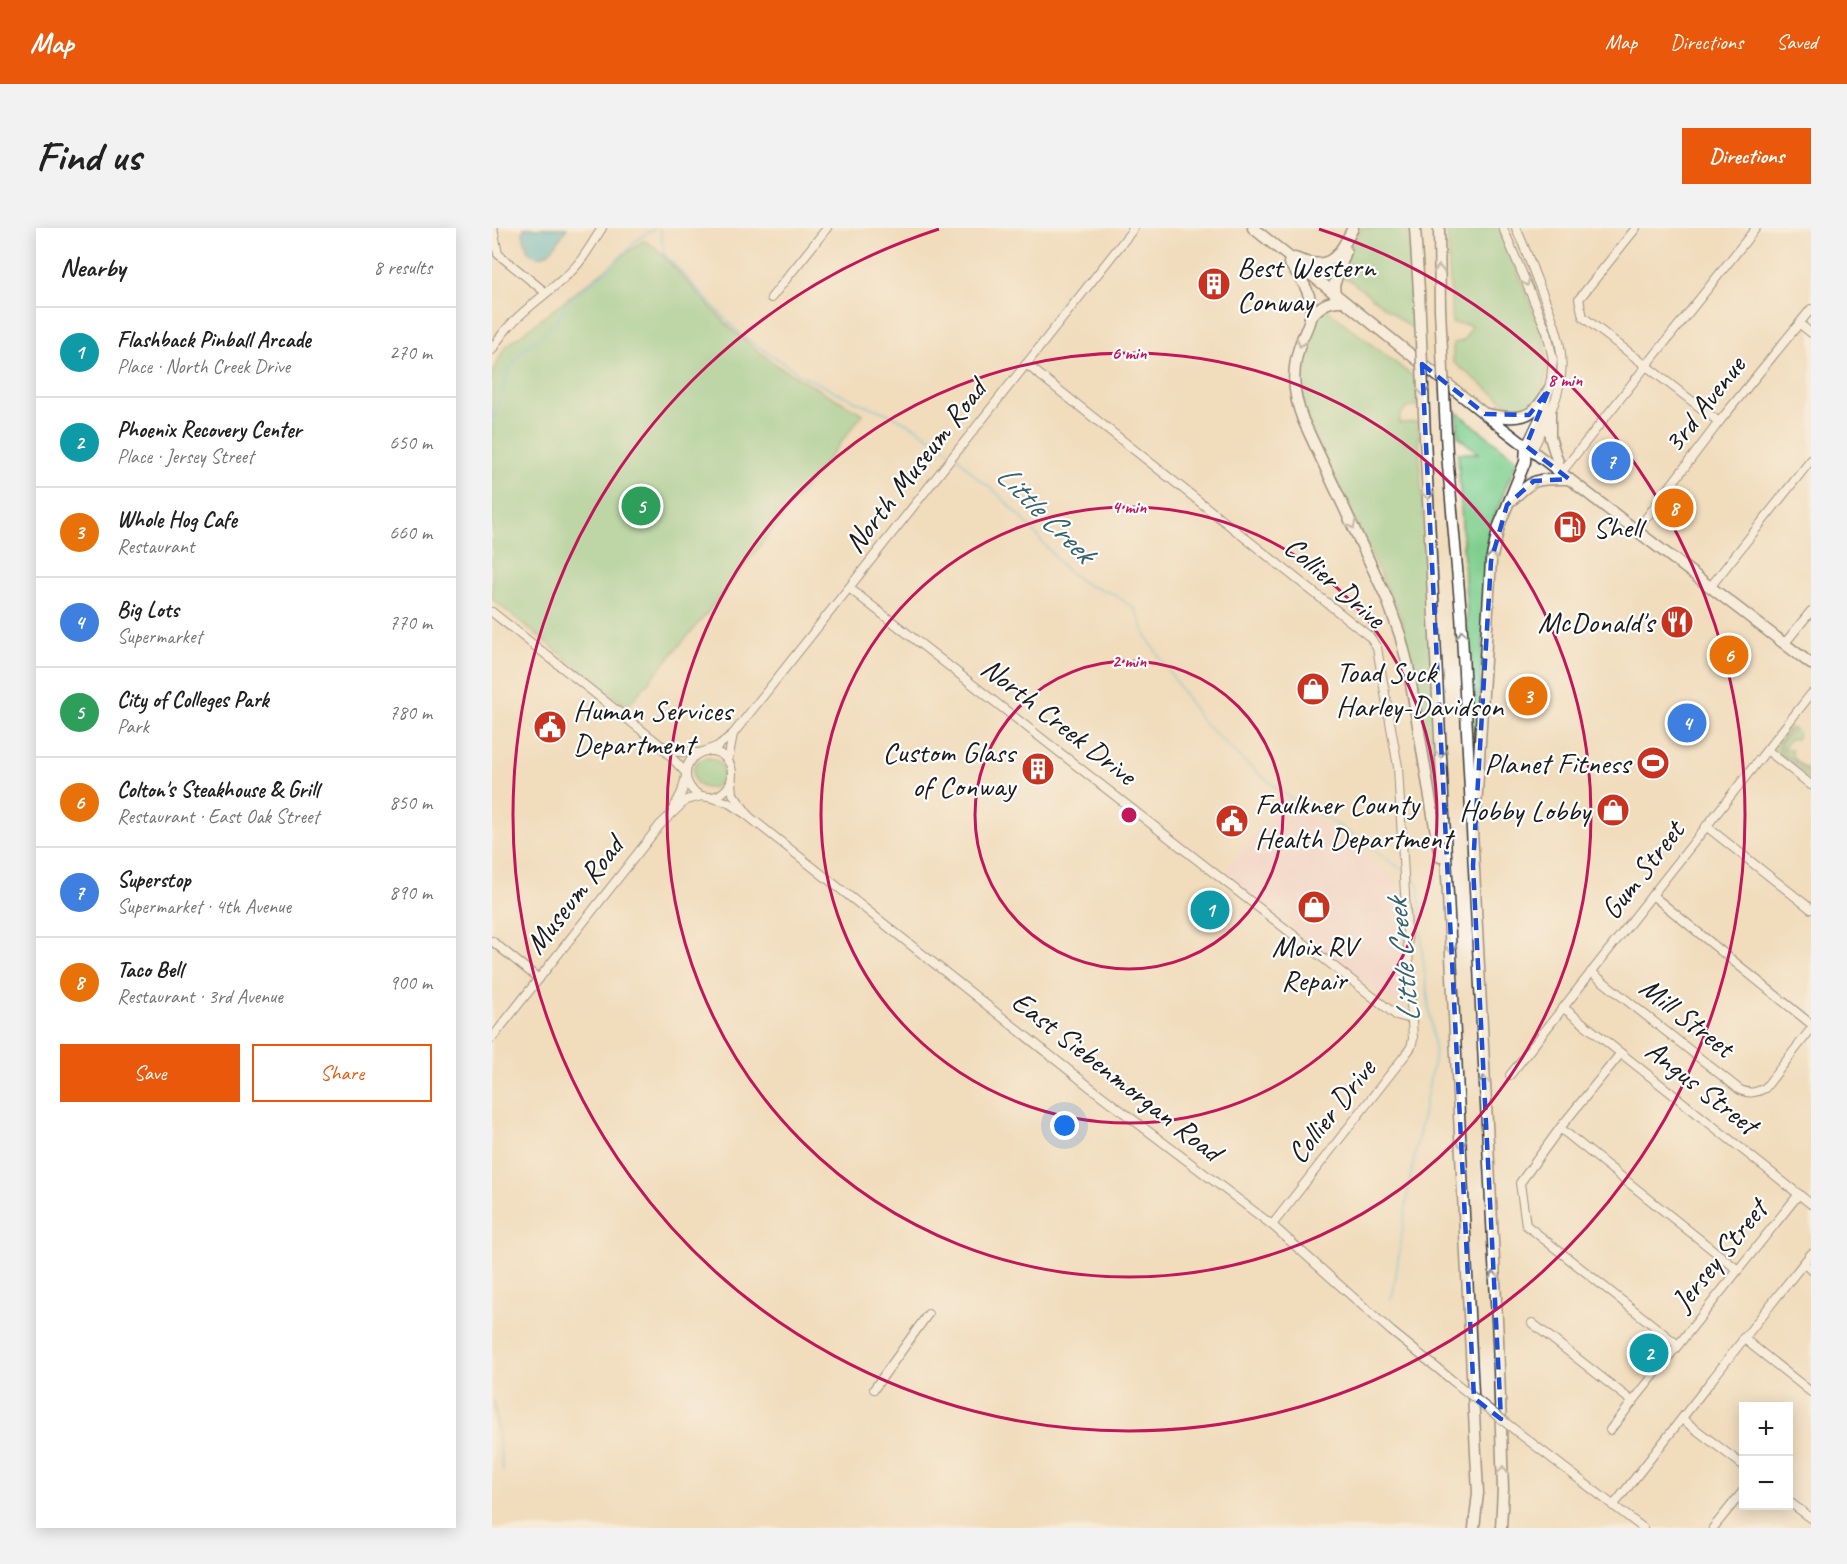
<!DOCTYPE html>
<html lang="en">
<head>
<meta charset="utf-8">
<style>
	body { margin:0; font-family:Caveat,sans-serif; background:#f2f2f2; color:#222 }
	.controls { position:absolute; right:18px; bottom:18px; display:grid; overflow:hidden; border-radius:0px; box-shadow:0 3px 15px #0003 }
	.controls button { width:54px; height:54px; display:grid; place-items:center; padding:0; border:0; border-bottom:2px solid #e0e0e0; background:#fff; color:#222; font:30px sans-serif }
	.you { position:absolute; left:573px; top:898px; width:21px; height:21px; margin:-15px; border:4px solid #fff; border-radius:50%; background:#1a73e8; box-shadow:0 0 0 9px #1a73e833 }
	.badge { display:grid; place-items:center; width:39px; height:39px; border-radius:50%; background:#ea580c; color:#fff; font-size:20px; font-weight:700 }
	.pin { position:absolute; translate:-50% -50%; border:3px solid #fff; box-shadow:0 2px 6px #0006 }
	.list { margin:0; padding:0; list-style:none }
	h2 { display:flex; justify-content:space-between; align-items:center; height:78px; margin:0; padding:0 24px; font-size:26px }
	h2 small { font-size:20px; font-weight:400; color:#767676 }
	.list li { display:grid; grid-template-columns:39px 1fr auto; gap:18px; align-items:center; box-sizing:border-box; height:90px; padding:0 24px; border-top:2px solid #e0e0e0 }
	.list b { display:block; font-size:22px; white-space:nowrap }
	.list p { margin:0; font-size:20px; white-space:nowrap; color:#767676 }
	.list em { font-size:20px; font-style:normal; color:#767676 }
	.actions { display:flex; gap:12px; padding:18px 24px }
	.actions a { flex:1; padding:14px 0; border:2px solid #ea580c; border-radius:0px; text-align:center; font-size:21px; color:#ea580c }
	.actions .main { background:#ea580c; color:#fff }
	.map { position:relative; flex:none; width:1319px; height:1300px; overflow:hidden; border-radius:0px }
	header { display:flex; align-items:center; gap:36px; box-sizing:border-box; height:84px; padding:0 30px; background:#ea580c; color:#fff }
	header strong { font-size:28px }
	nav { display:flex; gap:33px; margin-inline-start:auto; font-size:21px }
	.intro { display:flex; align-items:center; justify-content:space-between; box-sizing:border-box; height:144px; padding:0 36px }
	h1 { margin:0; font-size:42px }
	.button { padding:15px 27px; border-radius:0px; background:#ea580c; color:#fff; font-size:21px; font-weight:700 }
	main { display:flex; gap:36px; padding:0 36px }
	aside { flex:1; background:#fff; border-radius:0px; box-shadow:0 3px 15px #0003 }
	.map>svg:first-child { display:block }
</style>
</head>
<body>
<header>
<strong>Map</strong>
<nav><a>Map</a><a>Directions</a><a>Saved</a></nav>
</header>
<div class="intro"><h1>Find us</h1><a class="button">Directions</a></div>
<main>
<aside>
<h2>Nearby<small>8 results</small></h2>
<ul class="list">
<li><span class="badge" style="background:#0f9aa8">1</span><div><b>Flashback Pinball Arcade</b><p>Place · North Creek Drive</p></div><em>270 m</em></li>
<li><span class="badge" style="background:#0f9aa8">2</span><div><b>Phoenix Recovery Center</b><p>Place · Jersey Street</p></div><em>650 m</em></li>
<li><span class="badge" style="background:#e8710a">3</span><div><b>Whole Hog Cafe</b><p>Restaurant</p></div><em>660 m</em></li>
<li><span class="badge" style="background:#3f7fe0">4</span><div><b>Big Lots</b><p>Supermarket</p></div><em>770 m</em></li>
<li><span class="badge" style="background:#2e9e5b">5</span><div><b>City of Colleges Park</b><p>Park</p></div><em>780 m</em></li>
<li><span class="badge" style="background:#e8710a">6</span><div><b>Colton's Steakhouse &amp; Grill</b><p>Restaurant · East Oak Street</p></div><em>850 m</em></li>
<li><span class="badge" style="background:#3f7fe0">7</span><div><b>Superstop</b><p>Supermarket · 4th Avenue</p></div><em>890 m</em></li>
<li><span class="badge" style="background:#e8710a">8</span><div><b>Taco Bell</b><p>Restaurant · 3rd Avenue</p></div><em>900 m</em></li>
</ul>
<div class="actions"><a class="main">Save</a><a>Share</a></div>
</aside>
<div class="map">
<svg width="1319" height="1300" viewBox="0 0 1319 1300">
	<rect width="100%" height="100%" fill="#fff"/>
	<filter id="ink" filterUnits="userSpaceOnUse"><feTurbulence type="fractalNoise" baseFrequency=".0167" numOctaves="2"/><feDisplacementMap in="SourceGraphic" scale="12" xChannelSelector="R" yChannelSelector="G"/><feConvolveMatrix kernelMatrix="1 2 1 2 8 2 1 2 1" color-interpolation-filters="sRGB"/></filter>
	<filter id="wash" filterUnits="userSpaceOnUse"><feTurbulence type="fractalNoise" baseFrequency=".008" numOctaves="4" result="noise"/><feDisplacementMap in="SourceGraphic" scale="24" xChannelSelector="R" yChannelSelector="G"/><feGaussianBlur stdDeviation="1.35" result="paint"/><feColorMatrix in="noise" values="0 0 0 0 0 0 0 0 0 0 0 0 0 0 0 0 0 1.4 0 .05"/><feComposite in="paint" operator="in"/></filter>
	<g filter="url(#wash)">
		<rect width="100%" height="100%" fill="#f1dcbc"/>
		<polygon fill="#f7cfd4" points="792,567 899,648 905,656 910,782 731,648"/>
		<g fill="#80ce8d" stroke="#4e7554" stroke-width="1.5">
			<polygon points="868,0 916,0 922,102 856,51 850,50 846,48"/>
			<polygon points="955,0 1008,0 1052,109 1054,122 1055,140 1052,157 1046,172 1029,187 1028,182 1014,175 961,134 961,115 971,113 978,102 979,97 960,95"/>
			<polygon points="152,12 164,20 241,103 287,139 371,186 216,384 135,479 0,371 0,147 13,119"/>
			<path d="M834,81L924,151L925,178C913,179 908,183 907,195L926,194L947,594L922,439L909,390L814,189C805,157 803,136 818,105C823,95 826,88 834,81Z"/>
			<polygon points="965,184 1025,232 1002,289 993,335 992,400 983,534 966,225 986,225 966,208"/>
			<polygon points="1298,500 1287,515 1287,524 1319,549 1319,554 1282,523 1283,517 1295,501"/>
			<polygon points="1301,500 1306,504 1306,508 1304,511 1298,511 1291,521 1299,521 1301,530 1319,544 1319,546 1289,523 1289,515"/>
			<circle cx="216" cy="545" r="15"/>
		</g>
		<path fill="#55bdd3" stroke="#386c78" stroke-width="1.5" d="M32,0H75C66,13 54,38 36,24L31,6Z"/>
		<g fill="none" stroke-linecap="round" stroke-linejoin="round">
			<g stroke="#55bdd3" stroke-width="2">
				<polyline points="168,0 172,26 248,106 309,147 365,174 402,188 426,201 460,225"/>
				<path d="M0,194C6,184 7,175 10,164C13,150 19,137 28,126C42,109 70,97 74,75L115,42L146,11L163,0"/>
				<polyline points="465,228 484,249 504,264 531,291 574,342 595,357 622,366 644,382 654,408 709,492 751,532 789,564 846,597 909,641"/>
				<polyline points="898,1071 901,1066 917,957 943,826 930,723 927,658 923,652 914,645"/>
				<polyline points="2,1173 11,1244"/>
			</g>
		</g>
	</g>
	<g filter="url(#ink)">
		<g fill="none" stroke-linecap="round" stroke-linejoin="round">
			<g stroke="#3c3934" stroke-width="10">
				<g id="minor">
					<polyline points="1,0 6,26 53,64"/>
					<polyline points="1011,0 1055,104 1061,132 1059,150 1053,178 1034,218"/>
					<path d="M1024,0C1032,17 1038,34 1045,52C1058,84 1075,118 1068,154C1064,178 1050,201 1040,223"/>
					<polyline points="1144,0 1087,71 1091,89 1227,194"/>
					<polyline points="279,70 335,0"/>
					<polyline points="1308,96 1319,105"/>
					<path d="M0,122C18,89 47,73 73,49C89,36 99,17 110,0"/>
					<polyline points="534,136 878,409 885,420 906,539 921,811 919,819 914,826 780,997"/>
					<polyline points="1069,245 1264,0"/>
					<polyline points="1145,302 1227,194 1319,81"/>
					<polyline points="1219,358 1319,232"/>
					<polyline points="357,360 904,787 919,791"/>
					<polyline points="0,384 167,516 194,545"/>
					<polyline points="1293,415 1319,383"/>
					<polyline points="168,517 186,524 206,525"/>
					<polyline points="1275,522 1319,557"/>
					<polyline points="214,523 226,518 241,506 642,0"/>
					<circle cx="217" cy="546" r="23"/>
					<polyline points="236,532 241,506"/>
					<polyline points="240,554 241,566 255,585"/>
					<polyline points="216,569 235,574 255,587 598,859 780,997 899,1103 961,1153"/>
					<polyline points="181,581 190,564 194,548"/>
					<polyline points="1214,598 1319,681"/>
					<polyline points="1160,667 1319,796"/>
					<polyline points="0,713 47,751"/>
					<path d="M1099,744L1248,862C1258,866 1263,865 1273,860L1319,801"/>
					<polyline points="1072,780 1319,976"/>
					<polyline points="0,810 168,597 194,572 210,568"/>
					<polyline points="1129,825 1068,900 1028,955 1034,997 1186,1117"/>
					<polyline points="1018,847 1319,466"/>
					<polyline points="1068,900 1246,1042"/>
					<polyline points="1312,1035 1319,1041"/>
					<polyline points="1040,1095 1141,1174"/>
					<polyline points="1251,1110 1319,1164"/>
					<polyline points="382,1161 436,1086"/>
					<polyline points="1190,1191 1252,1238"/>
					<polyline points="1118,1202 1307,966"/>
					<polyline points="1028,1206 1151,1300"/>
					<polyline points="1296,1273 1319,1290"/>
					<path d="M1121,1278C1188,1194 1252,1109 1319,1026"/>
					<polyline points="1221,1300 1252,1262"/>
				</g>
			</g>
			<g stroke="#3c3934" stroke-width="13">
				<g id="highway">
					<polyline points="761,0 1009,199 1319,436"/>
					<polyline points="923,0 927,63"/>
					<polyline points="947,0 948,81"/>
					<path d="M803,30C838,45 846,29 861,0"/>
					<path d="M797,35C807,48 819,63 819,80C820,91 814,102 810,111C799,140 800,164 811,192L895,371L908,407L916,438L948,629"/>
					<polyline points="843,67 842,57 854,23"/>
					<path d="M818,90C826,79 836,72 850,73"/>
					<polyline points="1058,183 1058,209 1069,244"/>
					<path d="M994,186C1026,192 1041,193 1057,161"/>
					<polyline points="933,210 986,1265 982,1300"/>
					<polyline points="955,226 969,386 1006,1111 1011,1261 1009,1300"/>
					<path d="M1020,272C1043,249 1045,251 1077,251"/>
					<polyline points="984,580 999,333 1007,298 1033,234 1034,218"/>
				</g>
			</g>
			<use href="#minor" stroke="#fff" stroke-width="8"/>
			<use href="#highway" stroke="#fff" stroke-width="10"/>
			<g stroke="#3c3934" stroke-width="10" stroke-linecap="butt">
				<polyline id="minor-bridge" points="961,1153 1028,1206"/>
			</g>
			<g stroke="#3c3934" stroke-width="13" stroke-linecap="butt">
				<g id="highway-bridge">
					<polyline points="927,63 933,210"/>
					<polyline points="948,81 955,226"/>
				</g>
			</g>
			<use href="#minor-bridge" stroke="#fff" stroke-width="8"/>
			<use href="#highway-bridge" stroke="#fff" stroke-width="10"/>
		</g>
		<defs><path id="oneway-chevron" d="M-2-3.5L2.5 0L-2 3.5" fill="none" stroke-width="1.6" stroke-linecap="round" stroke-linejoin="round" transform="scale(1.5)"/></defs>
		<g stroke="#999">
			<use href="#oneway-chevron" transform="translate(947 41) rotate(-90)"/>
			<use href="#oneway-chevron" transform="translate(1034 54) rotate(67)"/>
			<use href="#oneway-chevron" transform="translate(809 115) rotate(110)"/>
			<use href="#oneway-chevron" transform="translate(931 164) rotate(87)"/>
			<use href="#oneway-chevron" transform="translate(1042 255) rotate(-24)"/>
			<use href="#oneway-chevron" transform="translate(936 268) rotate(87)"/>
			<use href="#oneway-chevron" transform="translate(860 297) rotate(65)"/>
			<use href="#oneway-chevron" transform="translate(1000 328) rotate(-82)"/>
			<use href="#oneway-chevron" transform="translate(970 406) rotate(-93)"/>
			<use href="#oneway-chevron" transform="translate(949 526) rotate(87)"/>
			<use href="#oneway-chevron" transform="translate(959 721) rotate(87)"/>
			<use href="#oneway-chevron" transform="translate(992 852) rotate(-93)"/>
			<use href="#oneway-chevron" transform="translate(969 916) rotate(87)"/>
			<use href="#oneway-chevron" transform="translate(1002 1047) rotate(-94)"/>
			<use href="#oneway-chevron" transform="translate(1011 1242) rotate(-91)"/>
		</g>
	</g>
	<path d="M0 0H1319V1300H0ZM930,136L993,186L1037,187L1057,161L1034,218L1077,251L1042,253L1015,277L999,333L981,638L1009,1191L982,1170Z" fill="#f1dcbc" fill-opacity=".55" fill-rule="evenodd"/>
	<path fill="none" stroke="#1d4ed8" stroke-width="4.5" stroke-dasharray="12 8" stroke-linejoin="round" d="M930,136L993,186L1037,187L1057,161L1034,218L1077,251L1042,253L1015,277L999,333L981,638L1009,1191L982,1170Z"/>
	<g fill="none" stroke="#c2185b" stroke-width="3">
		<circle cx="637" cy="587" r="154"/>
		<circle cx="637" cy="587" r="308"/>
		<circle cx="637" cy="587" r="462"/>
		<path d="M827 1A616 616 0 1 1 447 1"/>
	</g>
	<defs>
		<g id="building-disc" transform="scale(1.725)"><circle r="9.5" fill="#c8321e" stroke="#fff"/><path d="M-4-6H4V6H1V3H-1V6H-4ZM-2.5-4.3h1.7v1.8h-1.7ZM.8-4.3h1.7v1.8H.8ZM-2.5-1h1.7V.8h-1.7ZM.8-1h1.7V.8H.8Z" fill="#fff"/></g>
		<g id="fuel-disc" transform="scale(1.725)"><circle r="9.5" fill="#c8321e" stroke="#fff"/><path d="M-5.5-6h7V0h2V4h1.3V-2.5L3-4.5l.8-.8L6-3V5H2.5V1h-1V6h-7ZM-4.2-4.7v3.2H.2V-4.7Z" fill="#fff"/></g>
		<g id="restaurant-disc" transform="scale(1.725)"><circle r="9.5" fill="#c8321e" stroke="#fff"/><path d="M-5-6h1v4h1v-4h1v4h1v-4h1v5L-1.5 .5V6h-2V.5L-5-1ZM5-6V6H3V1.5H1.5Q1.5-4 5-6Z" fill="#fff"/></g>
		<g id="shop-disc" transform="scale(1.725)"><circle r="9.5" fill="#c8321e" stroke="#fff"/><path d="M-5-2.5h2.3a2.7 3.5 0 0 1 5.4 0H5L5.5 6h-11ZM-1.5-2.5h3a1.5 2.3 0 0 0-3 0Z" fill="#fff"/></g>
		<g id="civic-disc" transform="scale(1.725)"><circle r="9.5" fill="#c8321e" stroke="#fff"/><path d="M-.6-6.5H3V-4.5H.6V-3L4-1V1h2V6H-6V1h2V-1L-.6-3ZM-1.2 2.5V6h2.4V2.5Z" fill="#fff"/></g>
		<g id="stadium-disc" transform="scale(1.725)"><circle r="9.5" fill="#c8321e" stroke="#fff"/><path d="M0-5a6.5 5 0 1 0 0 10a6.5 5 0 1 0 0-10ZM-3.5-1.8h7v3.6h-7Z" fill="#fff"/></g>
	</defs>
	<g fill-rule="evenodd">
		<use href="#building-disc" x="722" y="56"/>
		<use href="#fuel-disc" x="1078" y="299"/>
		<use href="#restaurant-disc" x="1185" y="394"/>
		<use href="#shop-disc" x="821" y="461"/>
		<use href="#civic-disc" x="58" y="499"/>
		<use href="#stadium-disc" x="1161" y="535"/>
		<use href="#building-disc" x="546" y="541"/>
		<use href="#shop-disc" x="1121" y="582"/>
		<use href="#civic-disc" x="740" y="593"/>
		<use href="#shop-disc" x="822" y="679"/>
	</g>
	<g text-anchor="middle" stroke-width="4.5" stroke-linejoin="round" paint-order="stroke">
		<g font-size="30" fill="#1c1c1c" stroke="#fff" text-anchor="start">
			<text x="745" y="49">Best Western<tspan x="745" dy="34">Conway</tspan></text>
			<text x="1101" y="309">Shell</text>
			<text x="1162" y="404" text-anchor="end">McDonald's</text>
			<text x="844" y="454">Toad Suck<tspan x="844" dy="34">Harley-Davidson</tspan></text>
			<text x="81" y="492">Human Services<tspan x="81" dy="34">Department</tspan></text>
			<text x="523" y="534" text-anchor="end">Custom Glass<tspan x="523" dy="34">of Conway</tspan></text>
			<text x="1138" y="545" text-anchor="end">Planet Fitness</text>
			<text x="763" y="586">Faulkner County<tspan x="763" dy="34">Health Department</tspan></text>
			<text x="1098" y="592" text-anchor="end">Hobby Lobby</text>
			<text x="822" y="728" text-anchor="middle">Moix RV<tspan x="822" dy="34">Repair</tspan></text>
		</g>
		<g font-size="30" fill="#1c1c1c" stroke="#fff">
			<text transform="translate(1212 176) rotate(-52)" y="10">3rd Avenue</text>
			<text transform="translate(423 238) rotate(-52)" y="10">North Museum Road</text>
			<text transform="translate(843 354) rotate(41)" y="10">Collier Drive</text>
			<text transform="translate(567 493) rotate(38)" y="10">North Creek Drive</text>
			<text transform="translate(1150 642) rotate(-52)" y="10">Gum Street</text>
			<text transform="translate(82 667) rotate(-52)" y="10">Museum Road</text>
			<text transform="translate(1195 789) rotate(38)" y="10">Mill Street</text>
			<text transform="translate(625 848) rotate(38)" y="10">East Siebenmorgan Road</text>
			<text transform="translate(1210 859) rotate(38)" y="10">Angus Street</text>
			<text transform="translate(839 883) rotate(-52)" y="10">Collier Drive</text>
			<text transform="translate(1227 1027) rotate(-51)" y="10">Jersey Street</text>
		</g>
		<g font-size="32" font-style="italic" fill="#36646e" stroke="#fff">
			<text transform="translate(554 285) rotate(45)" y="11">Little Creek</text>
			<text transform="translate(910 733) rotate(-96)" y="11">Little Creek</text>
		</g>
	</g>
	<circle cx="637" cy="587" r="9" fill="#c2185b" stroke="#fff" stroke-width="3"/>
	<g font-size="18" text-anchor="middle" font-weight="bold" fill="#c2185b" stroke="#fff" stroke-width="4.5" stroke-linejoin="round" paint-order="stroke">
		<text x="637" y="131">6 min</text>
		<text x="1073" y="158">8 min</text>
		<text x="637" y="285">4 min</text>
		<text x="637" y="439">2 min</text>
	</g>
</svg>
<div class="controls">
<button>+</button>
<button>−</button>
</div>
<div class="you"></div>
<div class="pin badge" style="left:718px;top:682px;background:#0f9aa8">1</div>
<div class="pin badge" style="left:1157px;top:1125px;background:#0f9aa8">2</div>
<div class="pin badge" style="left:1036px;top:468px;background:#e8710a">3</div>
<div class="pin badge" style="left:1195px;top:495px;background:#3f7fe0">4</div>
<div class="pin badge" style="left:149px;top:278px;background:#2e9e5b">5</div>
<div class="pin badge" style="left:1237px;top:427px;background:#e8710a">6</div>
<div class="pin badge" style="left:1119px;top:233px;background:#3f7fe0">7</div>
<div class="pin badge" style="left:1182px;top:280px;background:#e8710a">8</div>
</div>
</main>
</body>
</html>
